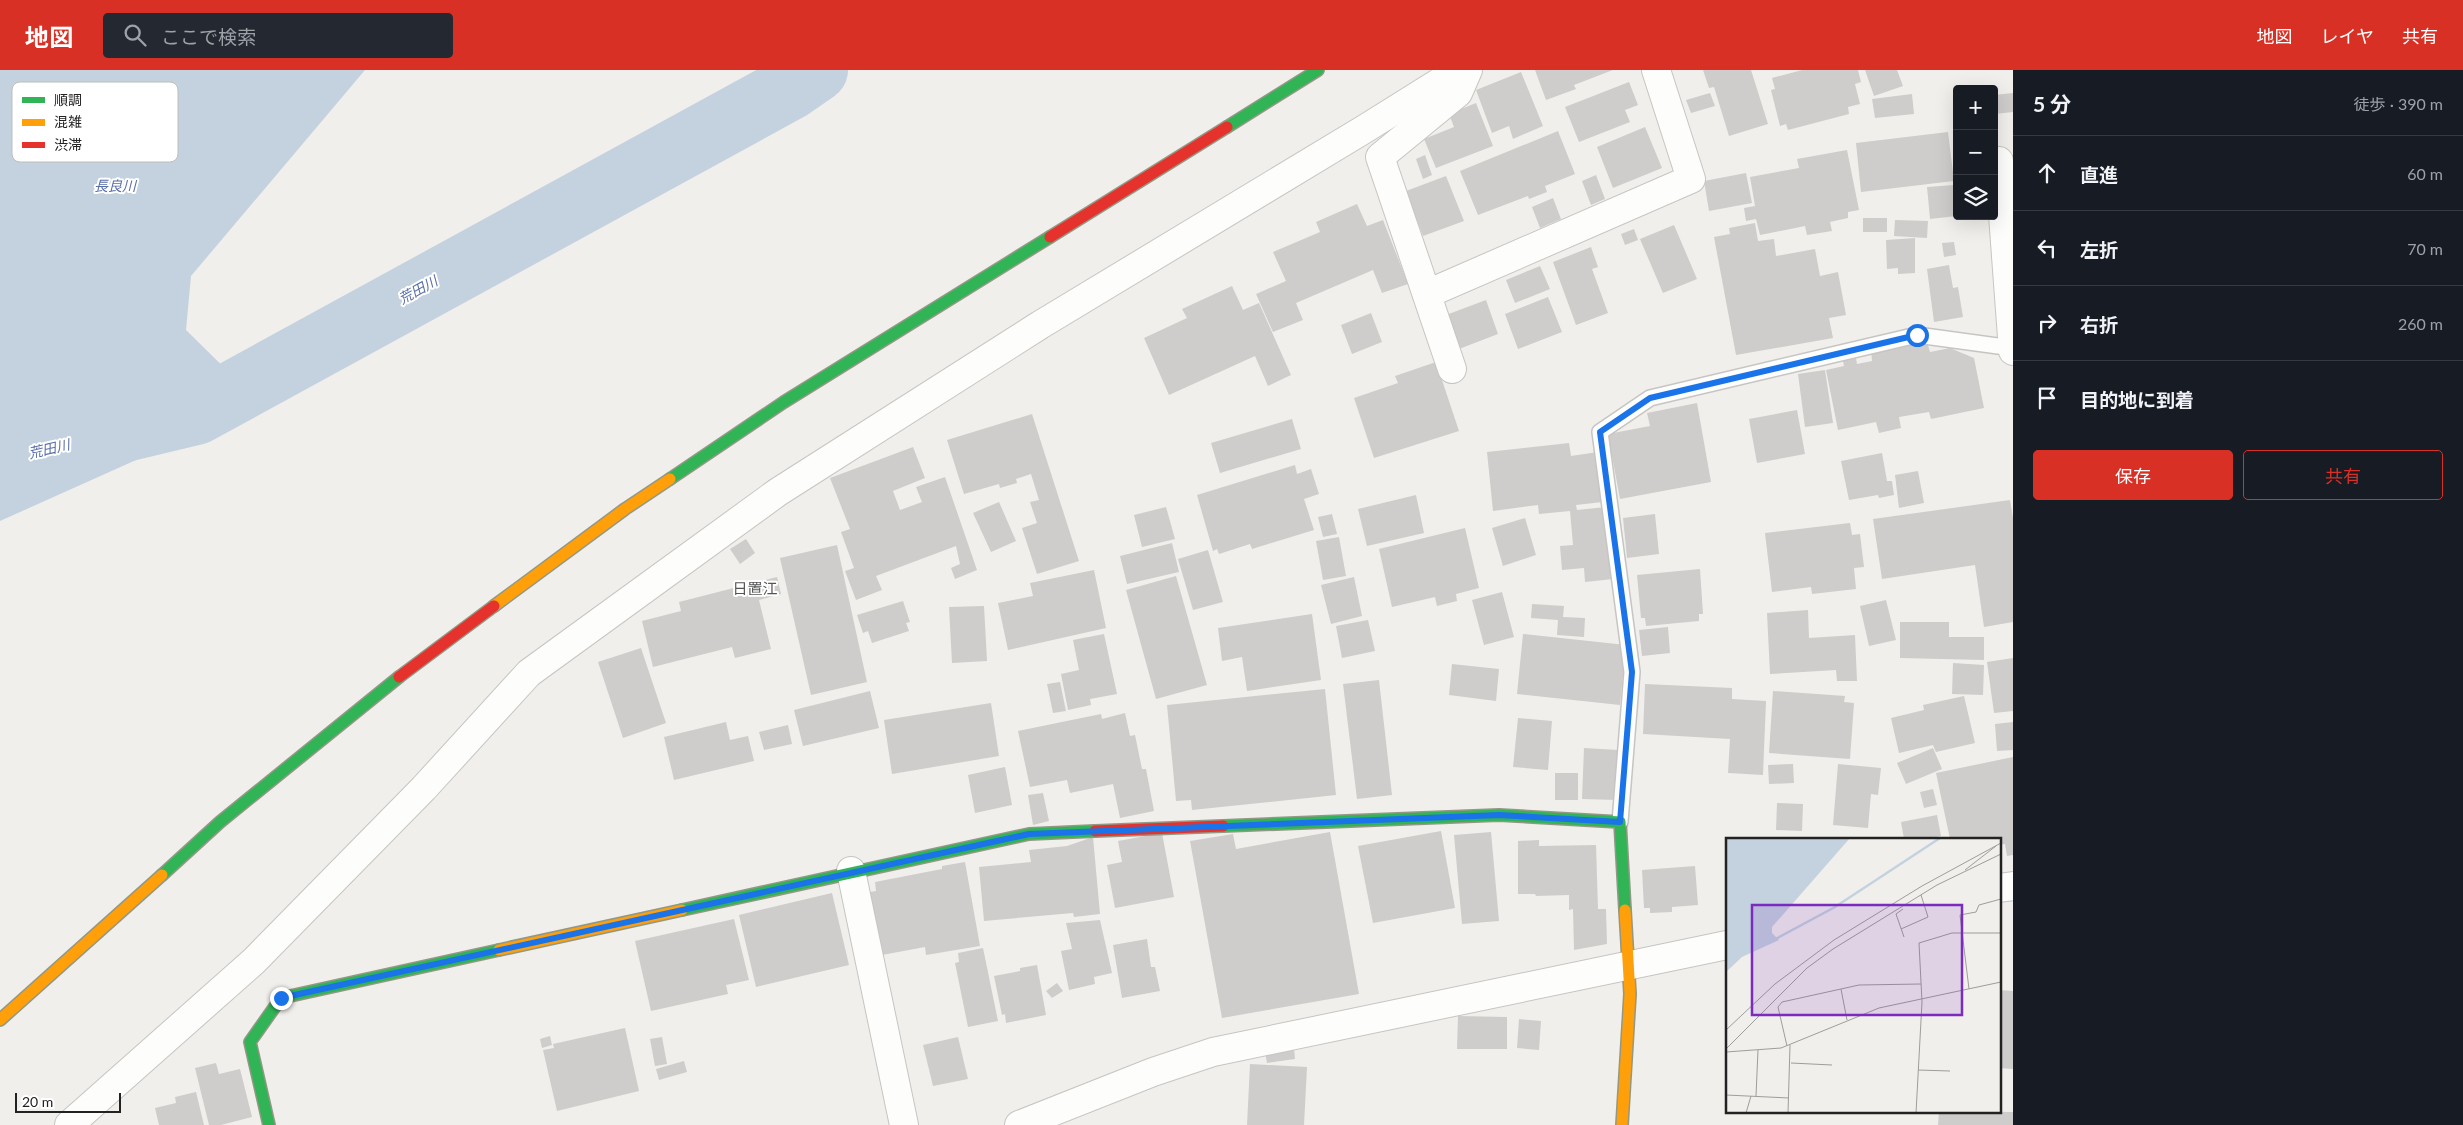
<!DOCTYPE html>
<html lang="ja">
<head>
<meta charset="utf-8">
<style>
	body { margin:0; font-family:Lato,"Noto Sans JP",sans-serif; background:#242831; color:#f1f3f6 }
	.controls { position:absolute; right:15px; top:15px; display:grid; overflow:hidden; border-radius:5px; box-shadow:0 5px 20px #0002 }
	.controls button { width:45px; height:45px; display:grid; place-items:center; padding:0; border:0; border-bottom:1px solid #363941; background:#171b24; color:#f1f3f6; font:25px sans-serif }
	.scale { position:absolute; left:15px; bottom:12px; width:106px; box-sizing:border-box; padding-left:5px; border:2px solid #222; border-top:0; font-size:14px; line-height:18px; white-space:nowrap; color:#222; -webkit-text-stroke:4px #fff; paint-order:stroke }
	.stop { position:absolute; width:15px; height:15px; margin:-11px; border:4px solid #1a73e8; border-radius:50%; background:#fff }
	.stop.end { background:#1a73e8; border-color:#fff; box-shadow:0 1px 5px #0008 }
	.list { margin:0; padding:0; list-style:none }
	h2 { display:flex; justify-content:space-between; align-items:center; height:65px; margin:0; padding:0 20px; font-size:21px }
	h2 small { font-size:16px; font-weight:400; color:#9ea1a6 }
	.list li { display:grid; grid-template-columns:32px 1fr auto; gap:15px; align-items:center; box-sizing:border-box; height:75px; padding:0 20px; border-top:1px solid #363941 }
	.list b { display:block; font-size:19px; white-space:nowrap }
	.list em { font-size:16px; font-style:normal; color:#9ea1a6 }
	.actions { display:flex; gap:10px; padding:15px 20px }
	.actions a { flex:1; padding:11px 0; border:1px solid #d93025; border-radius:5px; text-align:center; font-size:18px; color:#d93025 }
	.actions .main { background:#d93025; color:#fff }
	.icon { flex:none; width:28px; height:28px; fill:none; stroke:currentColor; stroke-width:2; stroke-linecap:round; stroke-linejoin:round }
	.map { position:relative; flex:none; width:2013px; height:1055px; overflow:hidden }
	header { display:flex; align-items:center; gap:30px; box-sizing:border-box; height:70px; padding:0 25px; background:#d93025; color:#fff }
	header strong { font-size:24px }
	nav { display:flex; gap:28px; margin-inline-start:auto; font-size:18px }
	.search { width:350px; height:45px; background:#242831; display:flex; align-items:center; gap:12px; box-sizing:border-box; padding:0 18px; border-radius:5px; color:#9ea1a6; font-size:19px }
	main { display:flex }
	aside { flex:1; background:#171b24 }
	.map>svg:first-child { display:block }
</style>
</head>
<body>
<header>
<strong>地図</strong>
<div class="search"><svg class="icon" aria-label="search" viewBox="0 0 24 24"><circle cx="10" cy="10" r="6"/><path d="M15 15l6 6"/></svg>ここで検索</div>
<nav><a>地図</a><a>レイヤ</a><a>共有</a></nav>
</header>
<main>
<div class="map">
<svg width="2013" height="1055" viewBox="0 0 2013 1055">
	<rect width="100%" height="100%" fill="#f0efeb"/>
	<polygon fill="#c3d2de" points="0,0 365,0 191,206 186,260 261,334 0,451"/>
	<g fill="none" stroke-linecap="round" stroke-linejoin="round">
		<polyline stroke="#c3d2de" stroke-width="64" points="0,390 196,343 790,18 816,0"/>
	</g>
	<g fill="#cecdcb">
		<polygon points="1535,0 1613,0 1574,15 1576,19 1546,30"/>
		<polygon points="1703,0 1751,0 1768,54 1729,66 1714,17 1709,18"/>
		<polygon points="1802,0 1858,0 1861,12 1855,14 1860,34 1848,37 1849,44 1788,60 1786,54 1780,56 1771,20 1775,19 1772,8"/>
		<polygon points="1865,0 1897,0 1903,16 1874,26"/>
		<polygon points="1521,2 1543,56 1513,69 1509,56 1492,63 1476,20"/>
		<polygon points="1629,12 1638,35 1625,40 1630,52 1579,72 1565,37"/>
		<polygon points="1710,23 1715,36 1691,43 1686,30"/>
		<polygon points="2013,23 2013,42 1995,44 1994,25"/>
		<polygon points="1912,24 1914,44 1875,48 1872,29"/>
		<polygon points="1476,33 1493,76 1436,98 1424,69 1454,57 1449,44"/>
		<polygon points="1645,57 1662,98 1613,118 1597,77"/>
		<polygon points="1558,61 1575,104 1545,116 1547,122 1529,129 1528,126 1478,145 1460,101"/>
		<polygon points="1948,62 1954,111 1861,122 1856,73"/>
		<polygon points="1847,80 1859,140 1848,142 1848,148 1830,152 1832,161 1807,165 1805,156 1760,165 1756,149 1746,151 1744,138 1755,136 1750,107 1799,98 1797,89"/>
		<polygon points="1425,85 1432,105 1423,109 1416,89"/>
		<polygon points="1746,103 1752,133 1709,141 1704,111"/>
		<polygon points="1596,105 1605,129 1591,135 1582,111"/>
		<polygon points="1446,106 1464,151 1423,166 1406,121"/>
		<polygon points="1954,115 1957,146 1930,149 1927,117"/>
		<polygon points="1553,128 1561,149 1540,158 1532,137"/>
		<polygon points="1357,134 1367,156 1383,150 1408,214 1382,223 1373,200 1296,233 1303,250 1273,262 1256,224 1286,211 1273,182 1320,162 1316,152"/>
		<rect x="1863" y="148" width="24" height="14"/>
		<polygon points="1895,150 1928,151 1927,168 1894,166"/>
		<polygon points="1755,153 1758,171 1774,169 1776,186 1815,179 1820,206 1838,202 1846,245 1829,248 1833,268 1736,285 1714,167 1730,164 1729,158"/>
		<polygon points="1674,155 1697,209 1663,223 1640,169"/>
		<polygon points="1634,159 1638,170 1625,175 1621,164"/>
		<polygon points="1915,168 1915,203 1898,204 1898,198 1887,199 1886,170"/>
		<polygon points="1954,172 1956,185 1944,187 1942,173"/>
		<polygon points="1591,177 1598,197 1592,199 1608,243 1576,255 1553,192"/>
		<polygon points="1949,195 1953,218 1958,217 1963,247 1934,252 1927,199"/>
		<polygon points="1540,196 1550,219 1515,233 1506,210"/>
		<polygon points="1232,216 1243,240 1259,233 1291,305 1268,316 1255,286 1169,325 1144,268 1187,248 1182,239"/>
		<polygon points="1548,227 1562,262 1518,279 1505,244"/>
		<polygon points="1486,230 1498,264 1459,279 1446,245"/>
		<polygon points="1371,243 1382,272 1352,284 1341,255"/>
		<polygon points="1914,271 1928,275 1930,282 1950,278 1974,288 1984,338 1931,349 1929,342 1899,347 1901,358 1879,363 1876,352 1838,360 1826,300 1844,296 1843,291 1856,288 1857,294 1872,291 1871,280"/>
		<polygon points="1436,292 1459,361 1374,388 1354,328 1398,313 1395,306"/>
		<polygon points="1825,300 1833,353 1805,357 1798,304"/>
		<polygon points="1697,333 1711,412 1620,429 1608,364 1650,356 1647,343"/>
		<polygon points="1797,340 1805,384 1757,393 1749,349"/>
		<polygon points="1032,344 1079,491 1037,504 1022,458 1037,453 1030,432 1039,430 1031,404 1016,409 1017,413 1000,418 999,414 964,424 947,370"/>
		<polygon points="1292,349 1301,379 1220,403 1211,373"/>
		<polygon points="1569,373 1571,386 1598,382 1603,432 1576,435 1577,440 1606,437 1613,509 1585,512 1584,498 1562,500 1560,476 1573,475 1570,441 1539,444 1538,435 1493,441 1487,382"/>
		<polygon points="913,377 925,408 893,421 900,440 922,432 916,417 945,407 977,500 955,509 951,498 960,494 956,476 876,506 882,520 856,530 845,501 854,498 841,462 850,459 830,408"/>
		<polygon points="1882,383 1887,411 1892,411 1894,425 1879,428 1878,425 1849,430 1841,391"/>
		<polygon points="1295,395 1297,404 1311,399 1319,424 1304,429 1314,460 1252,479 1250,474 1219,484 1217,479 1213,481 1197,425"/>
		<polygon points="1918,401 1924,433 1899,438 1895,405"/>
		<polygon points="1416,425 1424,463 1367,476 1358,439"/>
		<polygon points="2010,430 2013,448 2013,552 1984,557 1975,495 1882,509 1873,449"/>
		<polygon points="999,432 1016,471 991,482 973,443"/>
		<polygon points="1166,437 1175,469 1142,477 1134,445"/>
		<polygon points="1332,444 1337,464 1323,467 1318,447"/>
		<polygon points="1655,444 1659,484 1627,488 1623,448"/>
		<polygon points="1525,448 1536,485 1503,496 1492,458"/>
		<polygon points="1850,453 1852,465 1860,464 1864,497 1854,498 1856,519 1812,524 1811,517 1772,522 1765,463"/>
		<polygon points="1465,458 1479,518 1456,524 1457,531 1437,536 1435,527 1392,537 1379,479"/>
		<polygon points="1339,467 1346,506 1323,510 1316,471"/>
		<polygon points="746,469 755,483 740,494 730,479"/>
		<polygon points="1172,473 1179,502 1127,514 1120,486"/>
		<polygon points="837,475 867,612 811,625 780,488"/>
		<polygon points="1208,480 1223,532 1193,540 1178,489"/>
		<polygon points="1700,499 1703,544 1699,544 1699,551 1646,556 1645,548 1641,548 1637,505"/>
		<polygon points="1094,500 1106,558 1008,580 998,533 1033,526 1030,513"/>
		<polygon points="1176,506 1207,615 1156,629 1126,520"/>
		<polygon points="777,507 781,524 759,530 771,579 735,588 732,577 653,597 642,551 681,541 679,532"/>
		<polygon points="1354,507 1362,546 1331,554 1321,515"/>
		<polygon points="1502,522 1514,567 1484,575 1472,530"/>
		<polygon points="1886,530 1896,570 1869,576 1860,536"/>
		<polygon points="903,531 910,552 906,553 909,561 872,573 868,561 863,563 857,545"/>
		<polygon points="1532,534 1564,536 1563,547 1585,548 1584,567 1557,565 1558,550 1531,548"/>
		<polygon points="984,536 987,591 952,593 949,537"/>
		<polygon points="1808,540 1809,568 1855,565 1857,611 1837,611 1836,600 1770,604 1767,543"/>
		<polygon points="1312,544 1321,610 1247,621 1242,587 1222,591 1218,558"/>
		<polygon points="1368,550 1375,581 1342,588 1336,556"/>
		<polygon points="1900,552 1949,552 1949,567 1984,567 1984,590 1900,588"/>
		<polygon points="1668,557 1670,583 1642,586 1639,560"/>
		<polygon points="1104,564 1117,624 1090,629 1091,635 1068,640 1061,604 1079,600 1073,570"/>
		<polygon points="1523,564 1626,575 1620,635 1517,624"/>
		<polygon points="641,578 666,653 623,668 598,592"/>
		<polygon points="2013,588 2013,641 1994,643 1987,592"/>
		<polygon points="1953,593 1984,595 1983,625 1952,624"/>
		<polygon points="1452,594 1499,599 1496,631 1449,625"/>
		<polygon points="1379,610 1392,725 1357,729 1343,614"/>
		<polygon points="1060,612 1066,641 1053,643 1047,614"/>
		<polygon points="1645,614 1732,618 1732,629 1766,631 1763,705 1728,703 1730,669 1643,664"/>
		<polygon points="1325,619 1336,725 1192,740 1191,730 1176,731 1167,635"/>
		<polygon points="870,621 879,658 803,676 794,640"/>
		<polygon points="1773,621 1845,626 1844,632 1854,633 1850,689 1769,683"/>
		<polygon points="1964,626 1975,673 1936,682 1933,675 1899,683 1891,648 1924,640 1923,635"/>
		<polygon points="991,633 999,686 892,704 884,650"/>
		<polygon points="1125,643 1130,666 1135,665 1142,699 1146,699 1154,741 1120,748 1113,714 1070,723 1067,710 1030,717 1018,661 1101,644 1102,649"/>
		<polygon points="1518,648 1552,651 1548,700 1513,697"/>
		<polygon points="726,652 730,670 748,666 754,691 674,710 664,667"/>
		<polygon points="2013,652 2013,680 1997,681 1995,654"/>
		<polygon points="788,655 792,674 764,680 759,662"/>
		<polygon points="1584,678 1619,680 1616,730 1582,729"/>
		<polygon points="1933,678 1942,699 1906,714 1897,693"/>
		<polygon points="2013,687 2013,785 2007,786 2005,774 1999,775 1999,769 1950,769 1936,703"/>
		<polygon points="1793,694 1794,713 1769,714 1768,695"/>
		<polygon points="1838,694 1881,698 1878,725 1871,724 1868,758 1833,755"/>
		<polygon points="1005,697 1012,735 975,743 968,705"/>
		<rect x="1555" y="703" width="23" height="27"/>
		<polygon points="1933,719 1937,735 1924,738 1920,722"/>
		<polygon points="1043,723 1049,751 1033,755 1028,725"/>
		<polygon points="1777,733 1803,734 1802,761 1776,760"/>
		<polygon points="1937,745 1941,766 1928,769 1904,769 1901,752"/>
		<polygon points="1441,761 1455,838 1373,853 1358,776"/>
		<polygon points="1330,762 1359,924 1222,948 1190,771 1233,764 1236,779"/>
		<polygon points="1491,762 1499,851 1462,854 1454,765"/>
		<polygon points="1162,763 1174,827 1115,838 1107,795 1122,792 1118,771"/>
		<polygon points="1093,767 1100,844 1074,847 1073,843 984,851 979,797 1031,792 1029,780 1067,776"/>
		<polygon points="1539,770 1539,776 1596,775 1598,839 1606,839 1607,874 1574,880 1573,839 1569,840 1569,825 1536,826 1535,824 1518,824 1518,771"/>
		<polygon points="965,792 980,876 926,885 925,877 882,885 870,822 876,821 875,812 942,799 942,796"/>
		<polygon points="1695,796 1698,835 1672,837 1672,842 1650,843 1650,838 1644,838 1642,800"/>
		<polygon points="832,823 849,895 756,917 739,845"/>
		<polygon points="734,849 749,910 726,915 728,924 651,941 635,871"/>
		<polygon points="1100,850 1112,903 1094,907 1095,914 1069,920 1061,881 1072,879 1066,853"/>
		<polygon points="1147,869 1151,897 1155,897 1160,921 1122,928 1113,875"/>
		<polygon points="983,878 998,951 968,957 955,893 959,892 958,883"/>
		<polygon points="1037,895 1046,945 1006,953 1005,944 1002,945 994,906 1020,901 1020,898"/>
		<polygon points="1057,913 1063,921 1052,928 1046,921"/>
		<polygon points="1999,920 2013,921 2013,999 1999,998"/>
		<polygon points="1458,946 1507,947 1507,979 1457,979"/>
		<polygon points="1519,949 1541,951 1539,980 1517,978"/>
		<polygon points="625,958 639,1021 557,1041 543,980 554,978 553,974"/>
		<polygon points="550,966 552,975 542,978 540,969"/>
		<polygon points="662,967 667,994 655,996 650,969"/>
		<polygon points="958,967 968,1009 933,1016 923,975"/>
		<polygon points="1294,978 1295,989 1267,993 1265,982"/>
		<polygon points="684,991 687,1002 659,1010 656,999"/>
		<polygon points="216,993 219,1004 240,999 252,1047 221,1055 209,1055 195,998"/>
		<polygon points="1250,994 1307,997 1304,1055 1247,1055"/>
		<polygon points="196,1022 204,1055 159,1055 155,1038 176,1033 175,1027"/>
		<polygon points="1939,1041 2013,1042 2013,1055 1938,1055"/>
	</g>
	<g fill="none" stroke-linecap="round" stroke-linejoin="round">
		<g stroke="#c6c5c3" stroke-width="18">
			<polyline id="lane" points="1620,752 1632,602 1600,362 1650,328 1917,265 2013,278"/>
		</g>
		<g stroke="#c6c5c3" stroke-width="30">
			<g id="street">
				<polyline points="1999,91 2013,281"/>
				<polyline points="1427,224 1691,109 1656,0"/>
				<polyline points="1452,299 1380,87 1458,23 1468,0"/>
				<polyline points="851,801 904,1055"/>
				<polyline points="1999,818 2013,816"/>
				<polyline points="69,1055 254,891 424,718 529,603 778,422 1040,255 1363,60 1459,0"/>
				<polyline points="1019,1055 1153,1002 1213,982 1727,875"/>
			</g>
		</g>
		<g stroke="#929885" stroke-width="14">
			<g id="fast">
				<polyline points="1227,57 1318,0"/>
				<polyline points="670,409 784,332 1050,167"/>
				<polyline points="1223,756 1499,745 1620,752 1625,840"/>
				<polyline points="162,805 220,752 399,607"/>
				<polyline points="682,840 1029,764 1095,761"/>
				<polyline points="269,1055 250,972 281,928 499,880"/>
			</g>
		</g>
		<g stroke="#929885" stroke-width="14">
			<g id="slow">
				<polyline points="494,536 625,439 670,409"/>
				<polyline points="499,880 682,840"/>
				<polyline points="0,950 162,805"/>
				<polyline points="1622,1055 1630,924 1625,840"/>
			</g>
		</g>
		<g stroke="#929885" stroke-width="14">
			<g id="jam">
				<polyline points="1050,167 1227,57"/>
				<polyline points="399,607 494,536"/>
				<polyline points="1095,761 1223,756"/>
			</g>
		</g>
		<use href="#lane" stroke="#fdfdfc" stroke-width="15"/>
		<use href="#street" stroke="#fdfdfc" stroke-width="28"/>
		<use href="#fast" stroke="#30b455" stroke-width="11"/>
		<use href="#slow" stroke="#ff9f0a" stroke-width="11"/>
		<use href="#jam" stroke="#e5322d" stroke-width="11"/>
	</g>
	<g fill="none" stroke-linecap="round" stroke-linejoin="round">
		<polyline stroke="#1a73e8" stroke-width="6" points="281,928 1029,764 1499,745 1620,752 1632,602 1600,362 1650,328 1917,265"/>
	</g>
	<g text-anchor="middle" stroke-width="4" stroke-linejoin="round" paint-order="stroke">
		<g font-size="14" font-style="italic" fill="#596ea7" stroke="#fff">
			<text x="115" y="121">長良川</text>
			<text transform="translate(418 220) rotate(-29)" y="5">荒田川</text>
			<text transform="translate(49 379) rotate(-13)" y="5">荒田川</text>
		</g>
		<g font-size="15" fill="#555" stroke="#fff">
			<text x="755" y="524">日置江</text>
		</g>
	</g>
	<g transform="translate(1726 768)">
		<rect width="275" height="275" fill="#f0efeb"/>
		<path d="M0,0H124L46,89V95L53,102L16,119L0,134Z" fill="#c3d2de"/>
		<path fill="none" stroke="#c3d2de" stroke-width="2.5" d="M44,104L109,69L214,0"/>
		<path fill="none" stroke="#9e9d9b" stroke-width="1" d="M239,32L270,8M177,71L170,76L178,99M175,91L202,79L195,57M115,151L121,182M243,151L234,77L250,74L253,67L275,61M0,192L49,146L108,102L196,48L275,5M61,208L52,169L56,164L133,147L195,146M0,211L81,130L107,111L211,47L275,16M0,214L55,210L153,170L275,144M65,225L106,227M192,232L224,233M0,257L63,260M30,258L32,212M20,275L25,258M62,275L64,207M190,275L196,164L193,105L226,95H275"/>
		<path fill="#7b2cbf" fill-opacity="0.15" stroke="#7b2cbf" stroke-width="2.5" d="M26,67H236V177H26Z"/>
		<rect width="275" height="275" fill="none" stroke="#222" stroke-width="2.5"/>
	</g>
	<rect x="12" y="12" width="166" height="80" rx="8" fill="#fff" stroke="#bdbdbd" stroke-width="1"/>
	<rect x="22" y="27" width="23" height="6" fill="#30b455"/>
	<rect x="22" y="49" width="23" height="7" fill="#ff9f0a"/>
	<rect x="22" y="72" width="23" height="6" fill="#e5322d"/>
	<g font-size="14" fill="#222">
		<text x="54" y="35">順調</text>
		<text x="54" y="57">混雑</text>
		<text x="54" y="80">渋滞</text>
	</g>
</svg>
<div class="controls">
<button>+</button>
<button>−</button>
<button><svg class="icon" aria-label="layers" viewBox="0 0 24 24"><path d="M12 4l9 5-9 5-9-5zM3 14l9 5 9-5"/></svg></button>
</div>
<div class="scale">20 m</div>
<div class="stop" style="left:1917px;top:265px"></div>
<div class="stop end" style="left:281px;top:928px"></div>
</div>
<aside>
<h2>5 分<small>徒歩 · 390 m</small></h2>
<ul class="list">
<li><svg class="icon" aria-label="ahead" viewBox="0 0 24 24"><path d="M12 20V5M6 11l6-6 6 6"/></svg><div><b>直進</b></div><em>60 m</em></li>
<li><svg class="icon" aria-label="left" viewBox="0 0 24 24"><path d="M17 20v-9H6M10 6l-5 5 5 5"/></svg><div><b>左折</b></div><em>70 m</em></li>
<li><svg class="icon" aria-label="right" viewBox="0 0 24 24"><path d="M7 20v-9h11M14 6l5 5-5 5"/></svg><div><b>右折</b></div><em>260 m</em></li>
<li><svg class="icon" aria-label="arrive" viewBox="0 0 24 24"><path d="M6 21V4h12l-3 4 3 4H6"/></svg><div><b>目的地に到着</b></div></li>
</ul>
<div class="actions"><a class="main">保存</a><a>共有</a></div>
</aside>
</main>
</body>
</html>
